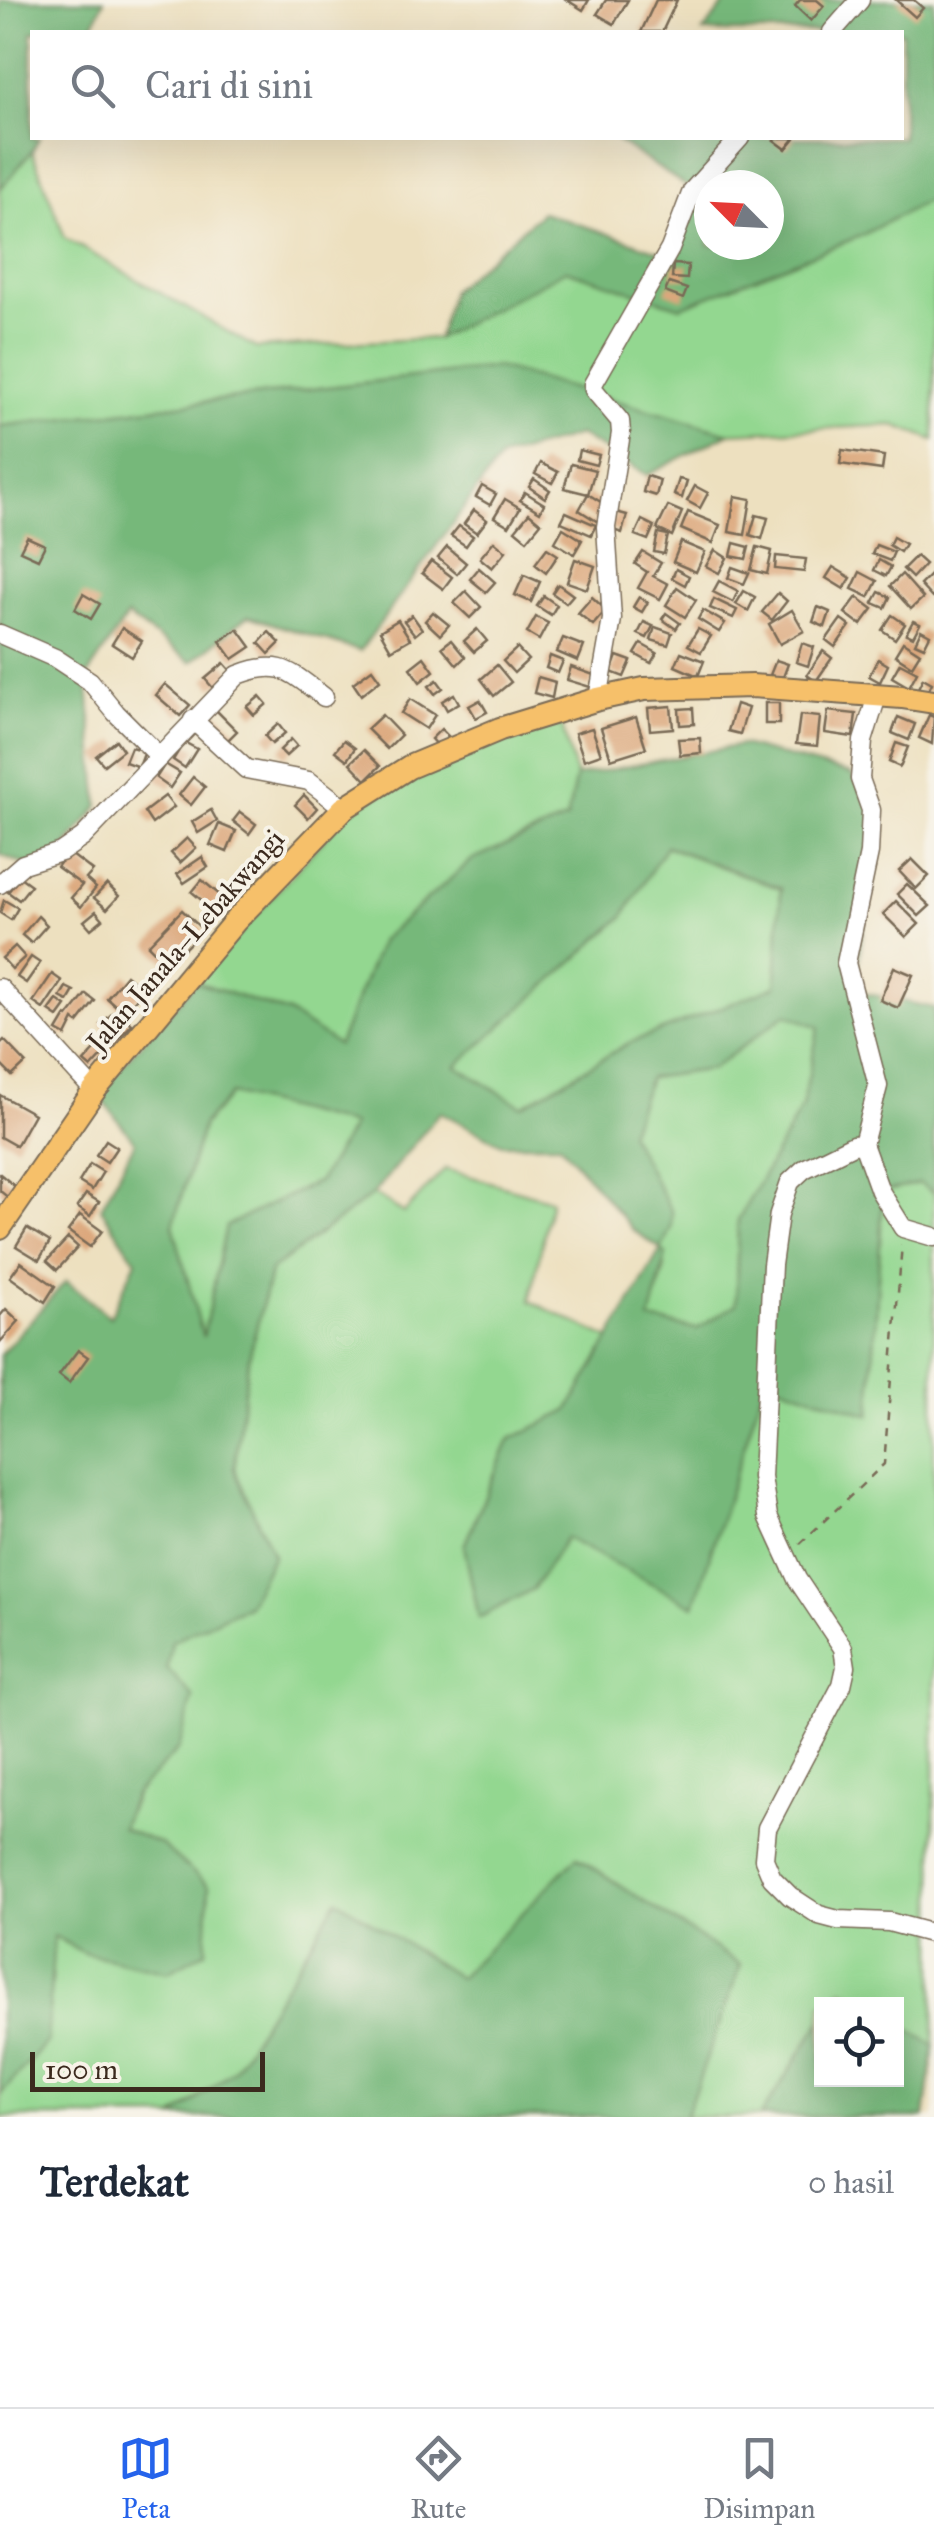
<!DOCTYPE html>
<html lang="id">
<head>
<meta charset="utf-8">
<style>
	body { margin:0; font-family:"IM FELL Great Primer",serif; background:#f2f2f3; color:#1f2937 }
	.controls { position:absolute; right:30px; bottom:30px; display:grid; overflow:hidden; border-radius:0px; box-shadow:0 10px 40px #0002 }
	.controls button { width:90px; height:90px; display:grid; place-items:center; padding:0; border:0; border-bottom:2px solid #e0e1e3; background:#fff; color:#1f2937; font:50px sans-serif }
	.compass { position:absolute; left:694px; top:170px; width:90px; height:90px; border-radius:50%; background:#fff; box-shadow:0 10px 40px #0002; rotate:294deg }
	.scale { position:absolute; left:30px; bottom:25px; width:235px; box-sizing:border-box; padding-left:10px; border:5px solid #3b2a1e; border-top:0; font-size:28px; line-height:35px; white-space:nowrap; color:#3b2a1e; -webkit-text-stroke:8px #f7f3e8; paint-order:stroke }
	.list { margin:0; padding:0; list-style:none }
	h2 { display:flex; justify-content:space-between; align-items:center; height:130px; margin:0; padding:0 40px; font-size:42px }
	h2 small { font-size:32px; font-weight:400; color:#747a83 }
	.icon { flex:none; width:55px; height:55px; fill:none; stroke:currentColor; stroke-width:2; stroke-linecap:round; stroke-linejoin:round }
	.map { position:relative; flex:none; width:934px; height:2117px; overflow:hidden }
	.search { position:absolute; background:#fff; box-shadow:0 10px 40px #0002; left:30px; right:30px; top:30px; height:110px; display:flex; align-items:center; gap:25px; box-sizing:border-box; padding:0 35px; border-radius:0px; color:#747a83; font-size:38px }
	.sheet { height:290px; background:#fff }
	nav { display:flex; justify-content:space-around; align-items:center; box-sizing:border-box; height:140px; border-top:2px solid #e0e1e3; background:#fff; font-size:28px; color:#747a83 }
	nav a { display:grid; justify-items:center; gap:5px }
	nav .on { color:#2563eb }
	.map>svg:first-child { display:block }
</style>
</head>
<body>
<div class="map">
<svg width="934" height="2117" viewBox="0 0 934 2117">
	<rect width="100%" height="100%" fill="#f7f3e8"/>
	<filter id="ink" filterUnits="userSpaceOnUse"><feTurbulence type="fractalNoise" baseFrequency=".01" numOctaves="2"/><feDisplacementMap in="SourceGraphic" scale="20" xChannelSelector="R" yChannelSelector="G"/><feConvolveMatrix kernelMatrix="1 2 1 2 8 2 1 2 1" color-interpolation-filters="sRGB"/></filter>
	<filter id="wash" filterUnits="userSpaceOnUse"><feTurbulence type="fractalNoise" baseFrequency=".0048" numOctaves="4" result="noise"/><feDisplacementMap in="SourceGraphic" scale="40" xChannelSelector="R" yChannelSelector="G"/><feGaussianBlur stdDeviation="2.25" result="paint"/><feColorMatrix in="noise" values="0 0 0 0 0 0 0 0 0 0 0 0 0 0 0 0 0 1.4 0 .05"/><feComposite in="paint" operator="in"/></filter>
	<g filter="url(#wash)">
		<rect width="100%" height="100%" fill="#ede0bf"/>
		<g fill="#93d790" stroke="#678057" stroke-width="2.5">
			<polygon points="32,151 65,238 256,348 438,338 566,270 681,307 860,236 934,197 934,440 894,425 729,433 497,367 0,426 0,189"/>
			<polygon points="559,715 576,776 567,819 473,859 381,940 338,1046 288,1013 196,982 350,810 454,752"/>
			<polygon points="665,846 781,889 776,987 629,1043 522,1106 455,1066 623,917"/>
			<polygon points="786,1014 819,1027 802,1107 738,1220 736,1304 697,1329 649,1320 665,1267 661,1249 665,1242 629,1133 649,1078 712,1069"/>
			<polygon points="231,1094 354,1125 319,1181 226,1226 203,1339 173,1225 203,1125"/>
			<polygon points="445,1169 551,1200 530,1301 610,1339 568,1411 509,1440 464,1546 533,1589 566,1538 694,1605 765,1379 870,1415 883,1191 919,1183 934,1193 934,2045 897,2022 896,2004 868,2004 843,1989 833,2004 822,2004 821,2021 760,2117 685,2117 740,1965 578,1857 459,1978 337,1900 234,2070 174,2117 0,2117 0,2095 47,2042 53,1935 84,1953 161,1844 121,1829 136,1793 179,1748 167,1668 172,1640 248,1605 273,1555 234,1470 248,1361 271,1270 373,1194 404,1213"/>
		</g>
		<g fill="#76b87a" stroke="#58714c" stroke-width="2.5" fill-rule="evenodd">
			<polygon points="0,0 104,0 90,32 32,32 32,138 39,138 32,151 0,189"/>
			<path d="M728,0H934V197L860,236L681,307L566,270L438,338L452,290L542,212L665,253L697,193L617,141L620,138H902V32H703ZM709,185H769V245H709Z"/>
			<polygon points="497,367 729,433 647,475 579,435 500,458 360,651 248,616 191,662 127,616 87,676 99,806 45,872 0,855 0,426"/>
			<path d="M742,745L851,774L878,815L855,991L934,1008V1193L919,1183L883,1192L870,1415L765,1380L694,1606L566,1538L533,1589L479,1618L464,1546L509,1440L568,1411L661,1249L633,1230L560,1144H502L440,1112L373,1194L271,1270L248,1361L234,1469L273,1555L248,1605L172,1641L167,1668L193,1697L179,1748L134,1795L121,1828L161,1844L209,1886L206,1951L168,1972L84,1953L54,1936L47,2042L0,2095V1355L66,1281L110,1317L136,1261L101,1208L135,1142L97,1093L196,982L288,1013L338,1045L381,940L473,859L567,819L576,776ZM666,846L781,888L776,986L629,1043L522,1106L456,1066L623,917ZM786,1014L819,1027L802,1107L738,1220L736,1304L697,1329L650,1320L666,1254L661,1249L671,1228L672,1212L629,1133L649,1078L712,1069ZM231,1094L353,1125L319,1181L226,1226L203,1337L173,1225L203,1124Z"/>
			<polygon points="577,1857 741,1965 685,2117 174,2117 234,2070 337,1900 459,1978"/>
			<polygon points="821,2021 822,2080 896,2080 897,2022 934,2045 925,2117 760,2117"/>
		</g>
		<g id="blocks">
			<g fill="#dca77c">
				<polygon points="567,0 589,0 583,10"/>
				<polygon points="606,0 628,0 614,24 597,14"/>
				<polygon points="656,0 677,0 662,32 641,32"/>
				<polygon points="800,0 817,0 824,6 811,21 795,6"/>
				<polygon points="896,0 914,0 923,8 915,17"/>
				<polygon points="776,138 795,138 786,149 774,140"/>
				<polygon points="673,264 688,265 687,279 672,278"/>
				<polygon points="669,283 687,289 683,299 665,292"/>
				<polygon points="579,450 599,455 596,465 577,460"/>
				<polygon points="842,450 884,456 882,470 840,464"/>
				<polygon points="541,463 558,472 552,483 535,474"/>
				<polygon points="571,464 595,470 588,494 564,488"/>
				<polygon points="647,476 660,480 656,496 643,492"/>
				<polygon points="534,479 550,490 545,498 529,487"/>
				<polygon points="679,479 687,481 682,498 674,495"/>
				<polygon points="482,486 496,494 490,505 476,497"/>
				<polygon points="695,486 708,493 700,508 687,501"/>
				<polygon points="525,492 544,504 540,512 520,500"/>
				<polygon points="588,494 607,506 598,522 579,510"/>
				<polygon points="735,496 751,499 745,535 729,532"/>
				<polygon points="505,499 520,508 509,526 494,517"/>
				<polygon points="668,506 682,512 672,536 657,529"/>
				<polygon points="474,510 487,520 477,533 464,524"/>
				<polygon points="566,512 596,525 591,535 561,522"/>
				<polygon points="616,512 627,515 622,533 610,529"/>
				<polygon points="688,512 720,525 713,543 681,529"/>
				<polygon points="529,513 541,523 527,540 515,530"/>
				<polygon points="756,515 768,518 762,539 750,535"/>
				<polygon points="642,520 654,526 648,540 635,535"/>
				<polygon points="459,526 473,536 466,546 451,536"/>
				<polygon points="563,528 582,540 574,554 555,542"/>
				<polygon points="658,533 668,535 664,554 654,552"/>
				<polygon points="27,537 45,545 38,559 20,551"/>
				<polygon points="893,537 905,544 900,552 889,545"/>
				<polygon points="494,541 506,551 492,568 480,558"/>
				<polygon points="681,542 705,552 696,572 673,562"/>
				<polygon points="734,543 749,547 746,559 731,556"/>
				<polygon points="876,545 894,552 890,561 872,554"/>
				<polygon points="447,547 466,563 457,574 438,558"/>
				<polygon points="757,547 772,551 767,574 751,570"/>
				<polygon points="547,548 558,555 546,573 535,564"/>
				<polygon points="715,550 727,558 719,573 706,566"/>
				<polygon points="643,552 661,563 653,576 668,584 660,599 638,588 647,572 635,564"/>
				<polygon points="776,556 806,559 804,572 775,569"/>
				<polygon points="916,556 925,564 912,578 903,569"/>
				<polygon points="575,559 595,566 587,589 567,582"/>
				<polygon points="879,560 891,567 886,576 874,570"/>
				<polygon points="431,561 452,577 443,589 422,573"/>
				<polygon points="732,567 749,573 744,584 728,578"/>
				<polygon points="833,567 851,578 844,589 826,578"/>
				<polygon points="479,568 495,582 486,592 470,579"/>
				<polygon points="676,569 689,576 685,585 672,578"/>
				<polygon points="934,571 934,596 932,598 920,585"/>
				<polygon points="860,572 877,581 869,597 852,589"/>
				<polygon points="902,574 923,598 911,609 890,586"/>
				<polygon points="524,575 540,582 531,602 515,595"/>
				<polygon points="719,581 738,591 733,602 713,592"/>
				<polygon points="558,584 573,595 566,603 552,593"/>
				<polygon points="677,587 696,600 685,617 666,605"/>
				<polygon points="466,591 481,607 470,618 454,603"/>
				<polygon points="744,591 755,597 748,611 736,604"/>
				<polygon points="879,592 890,597 885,608 873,603"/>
				<polygon points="778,593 787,601 772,620 762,612"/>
				<polygon points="83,594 100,604 91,619 75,609"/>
				<polygon points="544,596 557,605 551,615 537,606"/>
				<polygon points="592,597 606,610 593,625 578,613"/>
				<polygon points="639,597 648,602 642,612 633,607"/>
				<polygon points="857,597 873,609 861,625 845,613"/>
				<polygon points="714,599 737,610 733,618 710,608"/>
				<polygon points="818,607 830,612 825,627 813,622"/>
				<polygon points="703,610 725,623 719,632 698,619"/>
				<polygon points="792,610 804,631 780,644 769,624"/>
				<polygon points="433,612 449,625 440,635 425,621"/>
				<polygon points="666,613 680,623 676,629 662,619"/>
				<polygon points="412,615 422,629 415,635 404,621"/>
				<polygon points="892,615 905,624 895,639 882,630"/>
				<polygon points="536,617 548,623 539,640 527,633"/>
				<polygon points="841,619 850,626 835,647 826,640"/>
				<polygon points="398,620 410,639 391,650 380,631"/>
				<polygon points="913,621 920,624 913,637 906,634"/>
				<polygon points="644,622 653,626 647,638 638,634"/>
				<polygon points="655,627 672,633 668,645 651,640"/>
				<polygon points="122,628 142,641 132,657 112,644"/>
				<polygon points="238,629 251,647 233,659 220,641"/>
				<polygon points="477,629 487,641 474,652 464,641"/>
				<polygon points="698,629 711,636 701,652 688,645"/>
				<polygon points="921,630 930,635 924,647 915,643"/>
				<polygon points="269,632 280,643 269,654 259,643"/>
				<polygon points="563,638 584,646 578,661 557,652"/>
				<polygon points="451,640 465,657 457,665 442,647"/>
				<polygon points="903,642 920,653 912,666 895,655"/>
				<polygon points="802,643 814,647 808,666 796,662"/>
				<polygon points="641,644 657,653 651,663 635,654"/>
				<polygon points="517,648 528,660 514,673 503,661"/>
				<polygon points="823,651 832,658 816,681 807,675"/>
				<polygon points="681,652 704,661 698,676 675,666"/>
				<polygon points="550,656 563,661 558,673 546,668"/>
				<polygon points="617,656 631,661 624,677 611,672"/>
				<polygon points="424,657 434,671 420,682 410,668"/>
				<polygon points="878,659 888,665 880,682 869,676"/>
				<polygon points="776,660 788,664 782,680 770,675"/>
				<polygon points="224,663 232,672 213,688 205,679"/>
				<polygon points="900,663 917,672 909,687 892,677"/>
				<polygon points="497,665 511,682 494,696 481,679"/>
				<polygon points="571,667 594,675 590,687 567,680"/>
				<polygon points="372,669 380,680 361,695 353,683"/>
				<polygon points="538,677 555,682 552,698 534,693"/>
				<polygon points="923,678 932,683 927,693 918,688"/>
				<polygon points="437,680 443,688 435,694 429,686"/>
				<polygon points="165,684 190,705 180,716 156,695"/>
				<polygon points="454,694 459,703 447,710 442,701"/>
				<polygon points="260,696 267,704 254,715 247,707"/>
				<polygon points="410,699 435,715 426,729 401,713"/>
				<polygon points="480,700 487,712 476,718 469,706"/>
				<rect x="765" y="703" width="14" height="21"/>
				<polygon points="736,704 748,708 740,734 728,731"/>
				<polygon points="671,706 673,728 650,730 648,708"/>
				<polygon points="214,708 237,731 226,742 203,719"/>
				<polygon points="693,708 694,724 680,725 679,709"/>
				<polygon points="828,711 856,714 853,737 825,733"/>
				<polygon points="382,715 401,735 387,749 367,729"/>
				<polygon points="800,715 820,717 817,746 796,744"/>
				<polygon points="929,715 934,717 932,744 919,738"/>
				<polygon points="636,717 646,748 611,759 601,728"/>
				<polygon points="898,717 915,724 909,740 892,733"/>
				<polygon points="278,724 285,733 272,744 265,736"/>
				<polygon points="592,728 601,754 584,760 575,733"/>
				<polygon points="441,729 449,737 438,747 431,739"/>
				<polygon points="700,738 701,753 680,755 678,739"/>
				<polygon points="291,739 297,746 286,756 280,750"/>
				<polygon points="116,740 123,750 104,765 96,756"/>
				<polygon points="344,740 355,748 347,760 335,751"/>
				<polygon points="184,742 197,749 185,768 173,760"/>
				<polygon points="896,743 908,747 900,767 889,762"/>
				<polygon points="131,747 145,751 139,767 125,762"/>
				<polygon points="364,750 380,766 366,780 350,763"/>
				<polygon points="165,764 180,773 170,788 156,778"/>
				<polygon points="193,777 205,787 191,805 179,795"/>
				<polygon points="304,795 317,808 308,818 295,805"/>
				<polygon points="165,796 174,807 152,824 144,812"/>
				<polygon points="211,810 217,821 198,833 192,822"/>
				<polygon points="240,812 256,824 249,834 233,821"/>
				<polygon points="219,824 236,831 227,852 210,845"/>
				<polygon points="187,838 196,848 180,863 171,853"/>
				<polygon points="68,852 93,871 86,879 96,888 81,907 71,898 82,885 57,867"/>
				<polygon points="202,857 208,867 184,883 177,874"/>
				<polygon points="912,859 929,876 916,889 899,871"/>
				<polygon points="20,877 31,885 19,900 8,892"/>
				<polygon points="202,880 221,896 211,908 192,892"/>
				<polygon points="107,884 119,896 107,909 94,898"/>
				<polygon points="907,884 930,906 919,916 897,894"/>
				<polygon points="4,900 18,908 11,920 0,913"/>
				<polygon points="896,901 919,924 906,937 883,914"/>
				<polygon points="182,910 203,930 168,965 148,945"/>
				<polygon points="96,911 103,919 91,929 84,921"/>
				<polygon points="38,916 47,925 31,943 22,935"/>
				<polygon points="15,946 25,957 12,969 2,958"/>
				<polygon points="31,957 40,963 26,983 17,977"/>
				<polygon points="894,967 913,975 898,1008 880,1000"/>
				<polygon points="52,974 62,981 43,1009 33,1002"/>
				<polygon points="126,975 144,990 124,1013 107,998"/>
				<polygon points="66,987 74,991 68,1001 60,997"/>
				<polygon points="86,994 95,1001 78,1023 74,1020 66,1036 57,1031 66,1016 68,1017"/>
				<polygon points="57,1000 66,1006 58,1017 49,1011"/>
				<polygon points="114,1012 120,1018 108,1030 101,1024"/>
				<polygon points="125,1017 132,1024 91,1068 84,1062"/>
				<polygon points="4,1040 26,1063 12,1076 0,1064 0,1044"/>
				<polygon points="0,1095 34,1114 16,1146 0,1137"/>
				<polygon points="106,1140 117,1147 107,1162 96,1155"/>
				<polygon points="90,1164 103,1172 92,1190 79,1182"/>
				<polygon points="0,1174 18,1189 10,1199 0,1191"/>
				<polygon points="86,1194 99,1202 90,1216 77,1207"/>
				<polygon points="80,1215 102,1231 90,1247 68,1231"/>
				<polygon points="27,1228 50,1242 39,1260 16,1246"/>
				<polygon points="68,1238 78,1247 57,1270 47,1261"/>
				<polygon points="21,1262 55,1286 45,1302 10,1277"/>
				<polygon points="6,1309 19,1321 0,1342 0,1316"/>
				<polygon points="78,1350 88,1357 69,1383 59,1375"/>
			</g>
		</g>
	</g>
	<g filter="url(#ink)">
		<use href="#blocks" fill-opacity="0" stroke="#796a56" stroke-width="2.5"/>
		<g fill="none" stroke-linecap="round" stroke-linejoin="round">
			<g stroke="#796a56" stroke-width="21">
				<g id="minor">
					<polyline points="832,32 860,0"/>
					<polyline points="0,634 55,658 90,681 116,713 160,757"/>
					<polyline points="877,696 863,741 860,779 871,810 869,853 846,963 878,1086 863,1144 853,1145 804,1169 790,1182 779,1214 772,1265 762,1477 768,1516 797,1579 843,1648 846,1667 842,1685 767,1828 764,1859 772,1878 790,1896 819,1915 838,1920 889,1922 934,1934"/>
					<polyline points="598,699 612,619 606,527 621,433 620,421 594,390 593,384 670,249 692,191 740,138"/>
					<polyline points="193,720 246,769 309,781 344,808"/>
					<path d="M0,884L23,864L61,852L83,837L238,675C281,658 290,672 324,697"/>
					<polyline points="0,988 94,1091"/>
					<polyline points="863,1144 880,1191 903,1228 934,1237"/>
				</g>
			</g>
			<g stroke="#796a56" stroke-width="26">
				<polyline id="major" points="0,1228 94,1091 236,920 344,808 409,767 500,729 598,699 644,689 752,686 902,697 934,702"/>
			</g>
			<polyline stroke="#796a56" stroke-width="2.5" stroke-dasharray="8 8" stroke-linecap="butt" points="800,1544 884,1464 902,1244"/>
			<use href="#minor" stroke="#fff" stroke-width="18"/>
			<use href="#major" stroke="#f6c06b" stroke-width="22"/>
		</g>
	</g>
	<g text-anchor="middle" stroke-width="8" stroke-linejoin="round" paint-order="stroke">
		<g font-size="28" fill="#3b2a1e" stroke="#f7f3e8">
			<text transform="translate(185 940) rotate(-49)" y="10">Jalan Janala–Lebakwangi</text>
		</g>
	</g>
</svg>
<div class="controls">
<button><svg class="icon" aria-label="locate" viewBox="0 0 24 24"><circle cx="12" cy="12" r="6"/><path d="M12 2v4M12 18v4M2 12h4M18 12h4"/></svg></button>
</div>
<svg class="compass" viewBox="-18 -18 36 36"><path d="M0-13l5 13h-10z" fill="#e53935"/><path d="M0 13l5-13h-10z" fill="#747a83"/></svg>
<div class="scale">100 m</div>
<div class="search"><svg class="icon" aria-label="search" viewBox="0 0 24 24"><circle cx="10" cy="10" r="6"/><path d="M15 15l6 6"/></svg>Cari di sini</div>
</div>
<section class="sheet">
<h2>Terdekat<small>0 hasil</small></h2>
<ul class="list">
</ul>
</section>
<nav>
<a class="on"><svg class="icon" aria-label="map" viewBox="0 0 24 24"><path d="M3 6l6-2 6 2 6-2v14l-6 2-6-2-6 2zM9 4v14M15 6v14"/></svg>Peta</a>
<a><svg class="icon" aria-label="directions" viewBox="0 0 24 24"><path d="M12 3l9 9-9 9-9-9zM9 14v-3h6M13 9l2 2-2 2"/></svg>Rute</a>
<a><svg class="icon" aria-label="saved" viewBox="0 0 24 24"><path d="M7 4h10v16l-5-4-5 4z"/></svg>Disimpan</a>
</nav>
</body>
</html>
